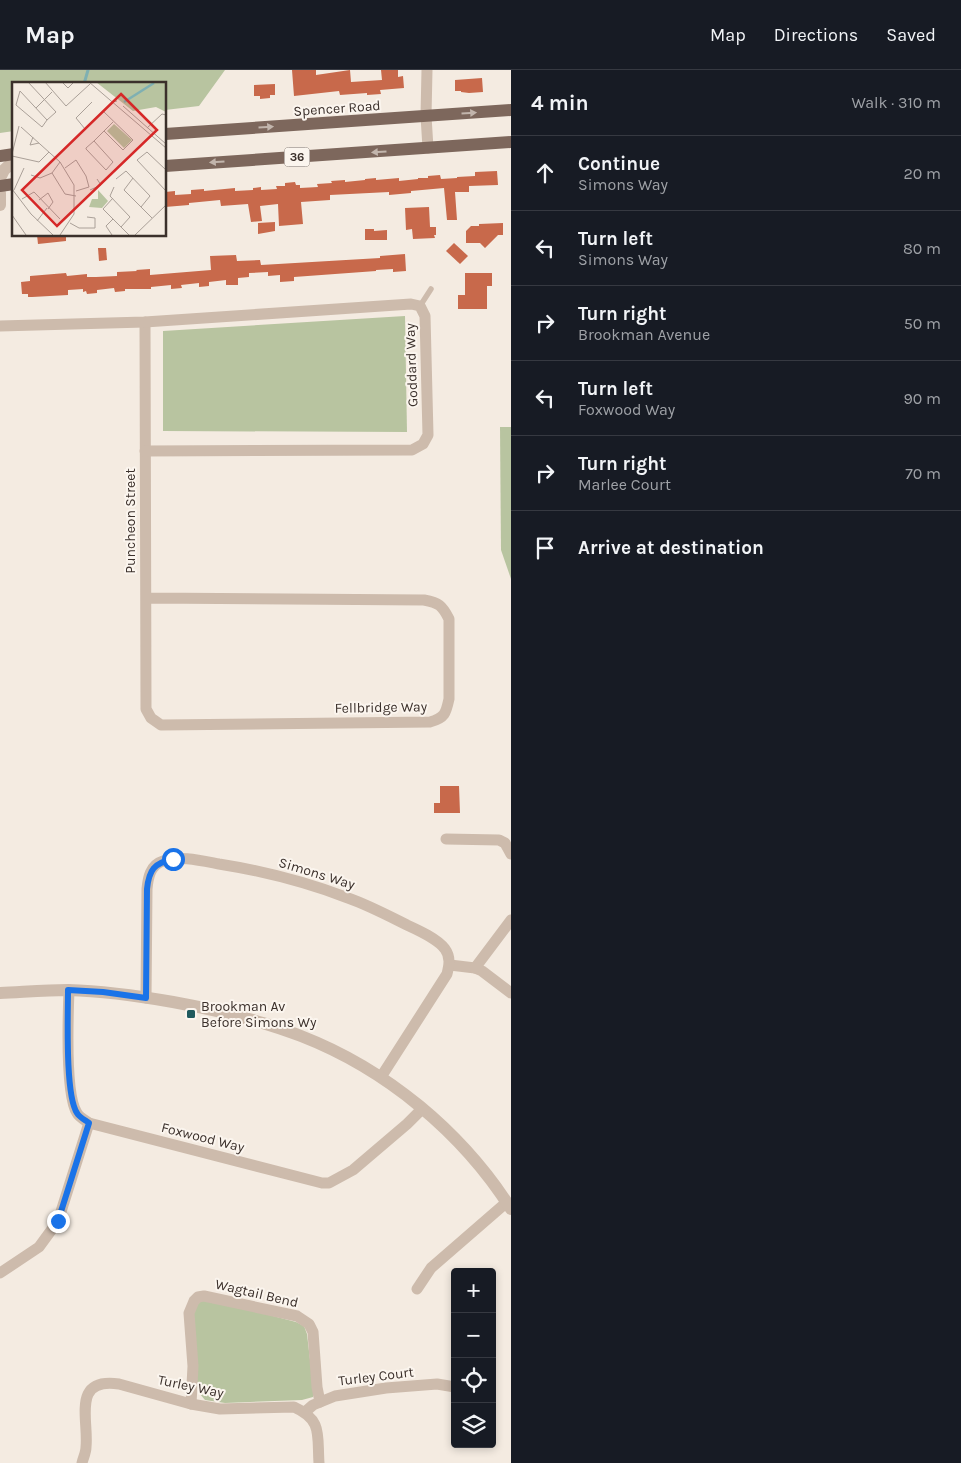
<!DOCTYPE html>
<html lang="en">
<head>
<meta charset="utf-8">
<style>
	body { margin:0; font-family:Karla,sans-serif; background:#20242c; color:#f1f3f6 }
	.controls { position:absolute; right:15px; bottom:15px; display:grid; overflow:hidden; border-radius:5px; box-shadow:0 2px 8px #0003 }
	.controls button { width:45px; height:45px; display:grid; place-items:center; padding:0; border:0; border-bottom:1px solid #363941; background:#171b24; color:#f1f3f6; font:25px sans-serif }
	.stop { position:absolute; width:15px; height:15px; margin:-11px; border:4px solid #1a73e8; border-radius:50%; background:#fff }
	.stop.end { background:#1a73e8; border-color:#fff; box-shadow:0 1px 5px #0008 }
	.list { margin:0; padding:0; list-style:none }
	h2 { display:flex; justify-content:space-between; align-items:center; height:65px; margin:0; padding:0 20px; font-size:21px }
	h2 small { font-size:16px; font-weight:400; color:#9ea1a6 }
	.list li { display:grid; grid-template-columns:32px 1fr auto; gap:15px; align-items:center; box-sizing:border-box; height:75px; padding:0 20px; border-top:1px solid #363941 }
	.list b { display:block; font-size:19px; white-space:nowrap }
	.list p { margin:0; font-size:16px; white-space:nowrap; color:#9ea1a6 }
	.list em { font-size:16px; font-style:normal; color:#9ea1a6 }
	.icon { flex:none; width:28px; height:28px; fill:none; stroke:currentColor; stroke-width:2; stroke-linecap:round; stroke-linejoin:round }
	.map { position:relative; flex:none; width:511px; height:1393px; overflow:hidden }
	header { display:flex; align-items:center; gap:30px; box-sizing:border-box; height:70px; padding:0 25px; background:#171b24; border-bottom:1px solid #363941 }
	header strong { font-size:24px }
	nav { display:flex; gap:28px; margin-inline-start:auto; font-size:18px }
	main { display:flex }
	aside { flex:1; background:#171b24 }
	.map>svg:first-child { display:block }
</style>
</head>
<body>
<header>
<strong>Map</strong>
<nav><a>Map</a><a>Directions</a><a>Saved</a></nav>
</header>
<main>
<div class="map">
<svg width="511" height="1393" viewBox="0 0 511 1393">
	<rect width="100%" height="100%" fill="#f4ebe1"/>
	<g fill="#b8c4a0">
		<polygon points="0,0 225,0 199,36 165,40 165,14 14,14 14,61 0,63"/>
		<polygon points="405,246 407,362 163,361 163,261"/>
		<polygon points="500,357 511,357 511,509 501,480"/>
		<polygon points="201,1229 254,1241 296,1252 304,1256 307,1264 314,1324 313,1327 302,1330 225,1333 205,1330 200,1324 197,1316 193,1240"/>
	</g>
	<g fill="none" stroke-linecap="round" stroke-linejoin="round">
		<polyline stroke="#7fb0b2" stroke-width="3" points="84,14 88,0"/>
	</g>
	<g fill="#c8694b">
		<polygon points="292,0 316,0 316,5 350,0 351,12 382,10 381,0 398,0 398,7 403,6 404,18 380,20 381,24 367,25 367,23 340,25 339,21 294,26"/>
		<polygon points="482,8 483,22 469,23 461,22 461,21 455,21 455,10"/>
		<polygon points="275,14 275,25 270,25 270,28 260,29 260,26 254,26 254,15"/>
		<polygon points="497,101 498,115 469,116 469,122 455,122 457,150 447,150 444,118 411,121 411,123 389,125 389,122 330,125 330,130 301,132 303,154 279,156 278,134 260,136 262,151 251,152 248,134 221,136 220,130 189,133 189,135 165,137 165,122 175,121 175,125 191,124 191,120 204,119 204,121 235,118 235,121 253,120 253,118 261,117 261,120 277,119 276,116 285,116 285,113 295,112 296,115 300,115 300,118 318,117 317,114 332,113 331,111 345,110 345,112 365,110 365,109 376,108 376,110 399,108 399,111 418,109 418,108 428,108 428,106 440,105 441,109 457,108 457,107 475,106 475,102"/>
		<polygon points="429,137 430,157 436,157 436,165 434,165 435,168 413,169 412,159 406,160 405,138"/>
		<polygon points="275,152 275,161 258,164 258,153"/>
		<polygon points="503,153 503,165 498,165 485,178 480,173 466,173 466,161 471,156 479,156 479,154"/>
		<polygon points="365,159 374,159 374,161 387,160 387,170 365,170"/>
		<polygon points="37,165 66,165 66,171 38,174"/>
		<polygon points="454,173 468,186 460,194 446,181"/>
		<polygon points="98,178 106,178 107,190 99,191"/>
		<polygon points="405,184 406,201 393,202 393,199 376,200 376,201 294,207 294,211 280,212 280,205 268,206 268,202 249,203 249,207 238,208 238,215 226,215 226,210 209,212 209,216 199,217 199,213 181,215 182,218 171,219 171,215 151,217 151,219 125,219 125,221 115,222 114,218 97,220 97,223 87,224 86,221 83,222 83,219 68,220 68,225 32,227 28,227 28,224 22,224 21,212 30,211 30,206 66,203 67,206 87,204 87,207 96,207 117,206 117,202 137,201 136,200 150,199 150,205 211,200 210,186 236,185 237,191 260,190 261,195 380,188 380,186"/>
		<polygon points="465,203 492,203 492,216 487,216 487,239 458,239 458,225 465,225"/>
		<polygon points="440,716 459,716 460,743 434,743 434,733 440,733"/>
	</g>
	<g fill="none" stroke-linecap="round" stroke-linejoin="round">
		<polyline stroke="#cdbbac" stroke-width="5.5" points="420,236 431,219"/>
		<g stroke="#cdbbac" stroke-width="11">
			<polyline points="427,0 426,46 428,78"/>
			<path d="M145,252L146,639L151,648L161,655L430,652C445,648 446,643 449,629V549C442,535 439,533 424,530L146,528"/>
			<polyline points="0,256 145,252 411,234 420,236 425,246 428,365 423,374 412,380 145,381"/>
			<polyline points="446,769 499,770 505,773 511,784"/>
			<polyline points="450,895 475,898 482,901 511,923"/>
			<polyline points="475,898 511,850"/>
			<path d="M69,920C68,946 65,1025 77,1043C79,1047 85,1050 89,1053L322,1113H329L353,1100L407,1054L422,1039"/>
			<path d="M146,928L147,819C148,808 150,795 163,791C178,785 203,791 219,794C263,801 306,812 348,828C368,835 387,845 407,855C418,860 438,869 445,879C451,887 449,896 447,904L381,1007"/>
			<polyline points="0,1203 39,1177 58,1151 89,1053"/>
			<polyline points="417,1219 431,1198 507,1132"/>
			<polyline points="191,1334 193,1296 189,1243 194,1231 198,1227 204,1226 297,1246 309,1254 313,1262 317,1317 320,1332"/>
			<polyline points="305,1342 313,1335 335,1326 386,1318 437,1314 455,1317"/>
			<path d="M82,1393C83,1388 86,1383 86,1377C89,1350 71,1307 119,1314L191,1334L220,1339L294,1337C323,1350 317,1365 319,1393"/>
		</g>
		<g stroke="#cdbbac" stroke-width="12">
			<polyline points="0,108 4,100 14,91"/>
			<polyline points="0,123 0,135"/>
			<path d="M0,923C23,922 45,920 68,920C103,921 139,926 173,932C217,940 260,950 301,966C386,999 462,1062 511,1139"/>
		</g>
		<g stroke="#7d675c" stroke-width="12">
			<polyline points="165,64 511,40"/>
			<polyline points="0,86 14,84"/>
			<polyline points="165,96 511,72"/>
			<polyline points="0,116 14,114"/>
		</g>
	</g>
	<defs><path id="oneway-solid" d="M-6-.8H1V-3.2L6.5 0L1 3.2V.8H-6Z" transform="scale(1.25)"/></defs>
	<g fill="#c2b5ac">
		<use href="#oneway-solid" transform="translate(469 43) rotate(-4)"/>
		<use href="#oneway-solid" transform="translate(266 57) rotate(-4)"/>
		<use href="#oneway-solid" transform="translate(379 82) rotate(176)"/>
		<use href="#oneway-solid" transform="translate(217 92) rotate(176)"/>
	</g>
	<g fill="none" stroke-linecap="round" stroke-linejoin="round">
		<path stroke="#1a73e8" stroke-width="6" d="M58,1151L89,1053C85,1050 79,1047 77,1043C65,1025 68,945 68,920L103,922L146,928L147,819C149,800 154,793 173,789"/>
	</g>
	<rect fill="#1f5a5e" stroke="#fbf5ee" stroke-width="2" x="186" y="939" width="10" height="10" rx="2.5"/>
	<g text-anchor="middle" stroke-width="4" stroke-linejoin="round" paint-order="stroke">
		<rect fill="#fbf5ee" stroke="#756b66" stroke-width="1" x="284.5" y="77.5" width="25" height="19" rx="4"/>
		<g font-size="12" font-weight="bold" fill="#3b302b">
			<text x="297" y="91">36</text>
		</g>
		<g font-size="14" fill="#3b302b" stroke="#fbf5ee">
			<text transform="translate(337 38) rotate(-4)" y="5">Spencer Road</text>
			<text transform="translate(411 295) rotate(-92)" y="5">Goddard Way</text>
			<text transform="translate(130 451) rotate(-90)" y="5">Puncheon Street</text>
			<text transform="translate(381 637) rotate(-1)" y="5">Fellbridge Way</text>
			<text transform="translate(317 803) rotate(17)" y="5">Simons Way</text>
			<text transform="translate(203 1067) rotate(14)" y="5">Foxwood Way</text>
			<text transform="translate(257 1223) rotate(13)" y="5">Wagtail Bend</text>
			<text transform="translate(376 1306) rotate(-7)" y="5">Turley Court</text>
			<text transform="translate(191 1316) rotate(12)" y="5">Turley Way</text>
		</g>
		<g font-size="14" fill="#3b302b" stroke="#fbf5ee" text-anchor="start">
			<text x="201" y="941">Brookman Av<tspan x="201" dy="16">Before Simons Wy</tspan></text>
		</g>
	</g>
	<g transform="translate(12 12)">
		<rect width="154" height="154" fill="#f4ebe1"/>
		<path d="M84,0H154V30L144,25L121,29ZM102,42L120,58L112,66L95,49ZM86,108L96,119L90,126L77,125L80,117H86Z" fill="#b8c4a0"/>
		<path fill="none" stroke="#7fb0b2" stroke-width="2.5" d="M112,20L142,1"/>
		<path fill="none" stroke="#aaa098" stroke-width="1" d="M16,0L44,30L35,38M33,0L54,24L78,2M50,0L56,6L62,0M77,0L154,66M8,9L35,38L30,45L4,23ZM111,24L154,62M24,26L40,10M91,29L121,58L111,68L92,49M9,45L48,80L62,103V132L48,153M135,46L150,32L154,33M73,47L64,36L80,20M21,55L18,63L27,61M82,59L101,80L94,88L74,67V66L82,59L101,40M0,72L7,44M0,74L27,80L37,70M43,76L100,20L105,19M48,80L40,91L53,112L64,114M53,86L64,78L74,94L77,105L64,109M154,88L135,70L125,78L154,109M19,93L28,96L40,91M121,96L112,108L140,136M104,97L114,89L138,114L129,125M102,105L98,114L118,135L109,145M0,107L19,132L41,153M2,108L12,86M78,108L89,103L85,97M101,116L91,127L117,153M10,117L22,110L48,137M27,118L36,111L41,120L36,127M0,133L14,153M25,139L35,126M58,141L67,146H83V136L75,135M100,153L94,144L101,137M123,153L154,123"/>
		<path fill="#d62828" fill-opacity="0.15" stroke="#d62828" stroke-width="2.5" d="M109,12L145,48L45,144L10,108Z"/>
		<rect width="154" height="154" fill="none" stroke="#3b302b" stroke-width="2.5"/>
	</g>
</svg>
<div class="controls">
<button>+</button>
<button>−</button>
<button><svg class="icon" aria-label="locate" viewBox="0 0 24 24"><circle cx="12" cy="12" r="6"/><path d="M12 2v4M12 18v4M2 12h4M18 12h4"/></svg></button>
<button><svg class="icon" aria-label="layers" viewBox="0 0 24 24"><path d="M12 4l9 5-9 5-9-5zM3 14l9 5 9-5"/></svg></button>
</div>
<div class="stop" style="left:173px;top:789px"></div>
<div class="stop end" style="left:58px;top:1151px"></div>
</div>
<aside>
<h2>4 min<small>Walk · 310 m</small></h2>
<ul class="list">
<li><svg class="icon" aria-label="ahead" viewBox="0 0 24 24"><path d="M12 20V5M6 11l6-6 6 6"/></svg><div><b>Continue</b><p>Simons Way</p></div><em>20 m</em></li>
<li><svg class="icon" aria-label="left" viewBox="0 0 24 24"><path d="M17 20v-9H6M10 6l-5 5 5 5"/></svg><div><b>Turn left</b><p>Simons Way</p></div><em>80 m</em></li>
<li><svg class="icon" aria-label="right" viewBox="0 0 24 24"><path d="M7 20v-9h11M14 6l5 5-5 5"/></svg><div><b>Turn right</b><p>Brookman Avenue</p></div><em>50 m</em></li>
<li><svg class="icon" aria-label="left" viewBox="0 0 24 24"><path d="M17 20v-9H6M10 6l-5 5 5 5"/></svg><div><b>Turn left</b><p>Foxwood Way</p></div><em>90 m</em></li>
<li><svg class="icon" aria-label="right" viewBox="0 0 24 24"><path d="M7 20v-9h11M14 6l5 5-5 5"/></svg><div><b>Turn right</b><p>Marlee Court</p></div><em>70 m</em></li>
<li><svg class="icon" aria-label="arrive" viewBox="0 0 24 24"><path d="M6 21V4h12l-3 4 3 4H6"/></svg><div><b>Arrive at destination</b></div></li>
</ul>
</aside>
</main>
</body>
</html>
